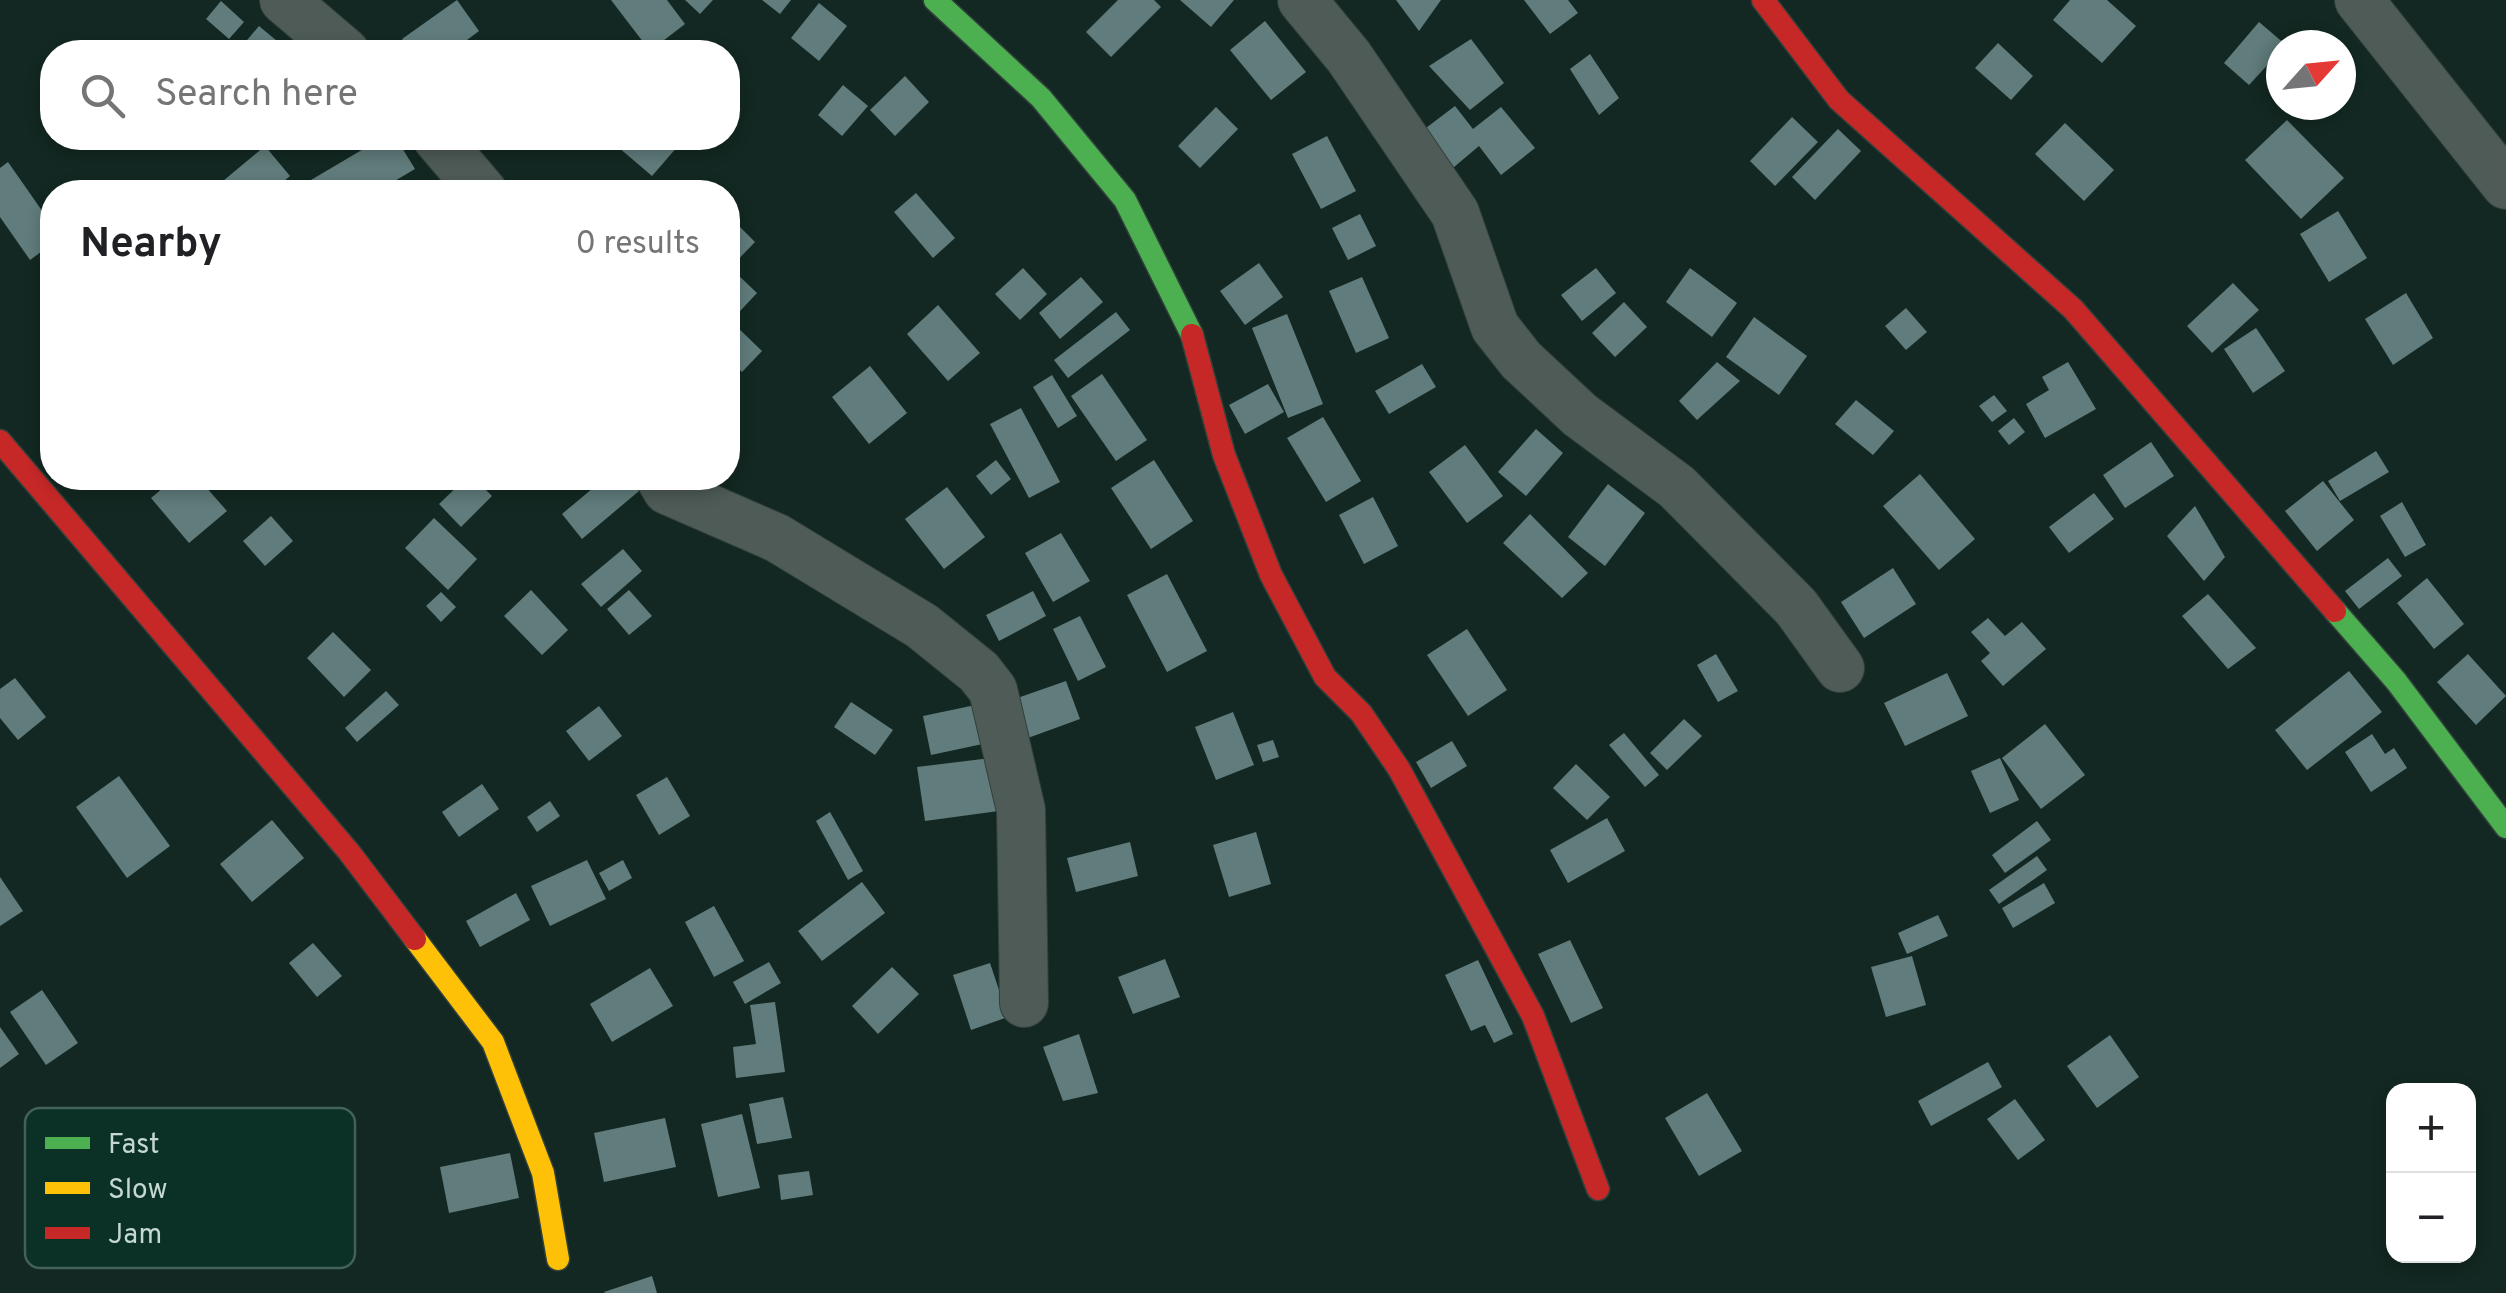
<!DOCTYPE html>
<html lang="en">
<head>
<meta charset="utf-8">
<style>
	body { margin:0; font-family:Overpass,sans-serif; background:#f2f2f2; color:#202124 }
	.controls { position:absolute; right:30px; bottom:30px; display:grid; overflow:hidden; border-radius:20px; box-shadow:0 5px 15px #0003 }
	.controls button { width:90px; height:90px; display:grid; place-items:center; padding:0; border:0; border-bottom:2px solid #e0e0e0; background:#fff; color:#202124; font:50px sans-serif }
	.compass { position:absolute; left:2266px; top:30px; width:90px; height:90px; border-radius:50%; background:#fff; box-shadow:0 5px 15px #0003; rotate:63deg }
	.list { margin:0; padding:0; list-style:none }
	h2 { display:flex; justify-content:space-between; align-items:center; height:130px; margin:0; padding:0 40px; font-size:42px }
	h2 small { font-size:32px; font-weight:400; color:#757577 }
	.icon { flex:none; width:55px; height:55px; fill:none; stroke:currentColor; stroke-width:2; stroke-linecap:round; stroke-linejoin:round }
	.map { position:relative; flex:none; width:2506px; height:1293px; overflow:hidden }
	.search { position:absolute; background:#fff; box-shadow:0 5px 15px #0003; left:40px; top:40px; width:700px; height:110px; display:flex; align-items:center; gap:25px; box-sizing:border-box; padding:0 35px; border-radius:40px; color:#757577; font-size:38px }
	.panel { position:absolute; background:#fff; box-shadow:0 5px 15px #0003; left:40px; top:180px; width:700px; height:310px; border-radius:40px }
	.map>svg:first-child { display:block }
</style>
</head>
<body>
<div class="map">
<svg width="2506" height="1293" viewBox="0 0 2506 1293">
	<rect width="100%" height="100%" fill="#132822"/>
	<g fill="#617c7c">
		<polygon points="457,0 479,31 451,52 411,52 402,39"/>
		<polygon points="611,0 667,0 685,24 650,51"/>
		<polygon points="685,0 713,0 700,14"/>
		<polygon points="762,0 791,0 780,14"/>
		<polygon points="1118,0 1154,0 1161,7 1111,57 1086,32"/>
		<polygon points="1180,0 1234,0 1211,27"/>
		<polygon points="1396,0 1441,0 1419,31"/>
		<polygon points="1524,0 1568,0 1578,13 1550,34"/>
		<polygon points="2070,0 2107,0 2136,26 2102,63 2053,20"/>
		<polygon points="221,1 244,22 229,39 206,19"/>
		<polygon points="819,3 847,26 819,61 791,38"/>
		<polygon points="1265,21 1306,72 1271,100 1230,50"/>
		<polygon points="2259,22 2286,45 2249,85 2224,63"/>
		<polygon points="259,26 277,41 268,52 237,52"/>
		<polygon points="1471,39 1504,83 1470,110 1429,66"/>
		<polygon points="1998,43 2033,76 2011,100 1975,68"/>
		<polygon points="1590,54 1619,98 1599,115 1570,69"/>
		<polygon points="905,76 929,102 895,136 870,110"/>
		<polygon points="843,85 868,106 842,136 818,115"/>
		<polygon points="1455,106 1473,129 1501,107 1535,148 1501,175 1479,146 1447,173 1418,134"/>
		<polygon points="1216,107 1238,129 1200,168 1178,146"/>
		<polygon points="1792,117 1818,142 1775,186 1750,161"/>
		<polygon points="2287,120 2344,178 2301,219 2245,160"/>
		<polygon points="2065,123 2114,170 2084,201 2035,154"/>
		<polygon points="1838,129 1861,151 1815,200 1792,177"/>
		<polygon points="1327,136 1356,191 1321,209 1292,154"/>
		<polygon points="382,138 396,138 415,169 376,192 319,192 311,180"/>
		<polygon points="614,138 669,138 678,146 652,176 611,141"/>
		<polygon points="265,146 290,176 271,192 233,192 223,181"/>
		<polygon points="8,162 52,225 52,244 30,260 0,217 0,168"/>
		<polygon points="916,193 955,238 933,258 894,212"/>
		<polygon points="2338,211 2367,258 2329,282 2300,234"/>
		<polygon points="1360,214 1376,246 1348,260 1332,228"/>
		<polygon points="728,215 755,242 728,270"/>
		<polygon points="1259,263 1283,297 1245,325 1220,291"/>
		<polygon points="1023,268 1047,294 1020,320 995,294"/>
		<polygon points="1596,268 1616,293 1582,321 1561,295"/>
		<polygon points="1690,268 1737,303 1712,337 1666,302"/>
		<polygon points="737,274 757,293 728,324 728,284"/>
		<polygon points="1081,277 1103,302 1060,339 1039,313"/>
		<polygon points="1362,277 1389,338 1356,353 1329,291"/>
		<polygon points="2233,283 2259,310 2212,353 2187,326"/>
		<polygon points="2406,293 2433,338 2393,365 2365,319"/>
		<polygon points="1624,302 1647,327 1615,357 1592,333"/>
		<polygon points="938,305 980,353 948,381 907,334"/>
		<polygon points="1906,308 1927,332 1906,350 1885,326"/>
		<polygon points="1116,312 1130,330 1068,378 1054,360"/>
		<polygon points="1287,314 1323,404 1288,418 1252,328"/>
		<polygon points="1754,317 1807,356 1779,395 1726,357"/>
		<polygon points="733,323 762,351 742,372 728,358 728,329"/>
		<polygon points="2256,328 2285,371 2253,393 2224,349"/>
		<polygon points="1717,362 1740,381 1697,420 1679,401"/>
		<polygon points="2068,362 2096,409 2045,438 2026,404 2049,390 2042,377"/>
		<polygon points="1422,364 1436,387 1389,414 1375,391"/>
		<polygon points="870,366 907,413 869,444 832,397"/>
		<polygon points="1102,374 1147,440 1116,461 1071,396"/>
		<polygon points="1052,375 1077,416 1058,428 1033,387"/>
		<polygon points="1268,384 1284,412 1245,434 1229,405"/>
		<polygon points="1994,395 2007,411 1992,422 1979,406"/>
		<polygon points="1856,400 1894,431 1873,455 1835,424"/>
		<polygon points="1021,408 1060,482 1029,498 990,424"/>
		<polygon points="1323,417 1361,481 1326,502 1287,438"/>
		<polygon points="2014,418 2025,432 2009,445 1998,431"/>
		<polygon points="1536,429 1563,453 1526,496 1498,472"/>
		<polygon points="2151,442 2174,476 2125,508 2103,475"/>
		<polygon points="1465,445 1503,496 1467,523 1429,472"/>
		<polygon points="2376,451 2389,472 2340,501 2328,481"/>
		<polygon points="996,460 1011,479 991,495 976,476"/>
		<polygon points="1154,460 1193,521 1151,549 1111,488"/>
		<polygon points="1920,474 1975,539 1939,570 1883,506"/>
		<polygon points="175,478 198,478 227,511 189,543 151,498"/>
		<polygon points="466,478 474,478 492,496 461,527 439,504"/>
		<polygon points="605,478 628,478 639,491 582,539 562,514"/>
		<polygon points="2323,481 2354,520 2317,551 2285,511"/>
		<polygon points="1608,484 1645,513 1605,566 1568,537"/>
		<polygon points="947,487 985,537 944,569 905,519"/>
		<polygon points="2094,493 2114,519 2069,553 2049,527"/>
		<polygon points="1373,497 1398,546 1364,564 1339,515"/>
		<polygon points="2402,502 2426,545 2405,557 2380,516"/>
		<polygon points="2195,506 2225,557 2204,581 2167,536"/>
		<polygon points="1530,514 1588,573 1562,598 1503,543"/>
		<polygon points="271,516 293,541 265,566 243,541"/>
		<polygon points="434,518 477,559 448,590 405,548"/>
		<polygon points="1061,533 1090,581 1053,602 1025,553"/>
		<polygon points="623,549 642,571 601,607 581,584"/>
		<polygon points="2388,558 2402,576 2359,609 2345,591"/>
		<polygon points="1893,568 1916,604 1864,638 1841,602"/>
		<polygon points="1167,574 1207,651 1167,672 1127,595"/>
		<polygon points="2427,578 2464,624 2434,649 2397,603"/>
		<polygon points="531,590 568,630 542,655 504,616"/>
		<polygon points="629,590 652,616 629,635 607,609"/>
		<polygon points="1033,591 1046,616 999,641 986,615"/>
		<polygon points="441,592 456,607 441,622 426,606"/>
		<polygon points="2208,594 2256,648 2228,669 2182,616"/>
		<polygon points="1080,616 1106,667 1078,681 1053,629"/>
		<polygon points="1988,618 2005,636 2022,622 2046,649 2003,686 1981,661 1990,653 1971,632"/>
		<polygon points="1467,629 1507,690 1468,716 1427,655"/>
		<polygon points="333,632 371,670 344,697 307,658"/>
		<polygon points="1716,654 1738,691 1718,702 1697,665"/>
		<polygon points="2468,654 2506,696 2476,725 2437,682"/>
		<polygon points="2349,671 2382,712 2307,770 2275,730"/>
		<polygon points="1947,673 1968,716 1905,746 1884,703"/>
		<polygon points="15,678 46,717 18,740 0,718 0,689"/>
		<polygon points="1066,681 1080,719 1017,742 1003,703"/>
		<polygon points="386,691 399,705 357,742 345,728"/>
		<polygon points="851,702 893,730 875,755 834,727"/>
		<polygon points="985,703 992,742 931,755 923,716"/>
		<polygon points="599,706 622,736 589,761 566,731"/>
		<polygon points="1233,712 1254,765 1216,780 1195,727"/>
		<polygon points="1684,719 1702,736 1667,770 1650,753"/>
		<polygon points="2045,724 2085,775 2041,809 2002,758"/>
		<polygon points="1624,733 1659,775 1645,787 1609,745"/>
		<polygon points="2372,734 2385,754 2394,748 2407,768 2371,792 2345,752"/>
		<polygon points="1273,740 1279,757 1263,762 1257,745"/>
		<polygon points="1452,741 1467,766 1431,788 1416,762"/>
		<polygon points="999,757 1006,810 925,821 917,767"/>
		<polygon points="2000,758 2019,800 1990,813 1971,771"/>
		<polygon points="1576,764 1610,797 1587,820 1553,788"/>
		<polygon points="119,776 170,846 127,878 76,807"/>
		<polygon points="667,777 690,816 659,835 636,795"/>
		<polygon points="482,784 499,809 459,837 442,812"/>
		<polygon points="550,801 560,816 537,832 527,817"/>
		<polygon points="830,812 863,871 848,880 816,821"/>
		<polygon points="1607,818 1625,851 1568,883 1550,850"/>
		<polygon points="272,820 304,858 252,902 220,864"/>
		<polygon points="2037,821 2051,840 2005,873 1992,855"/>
		<polygon points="1256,832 1271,884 1229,897 1213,845"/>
		<polygon points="1130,842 1138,876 1076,892 1067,858"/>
		<polygon points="2037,856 2047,870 1999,904 1989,890"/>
		<polygon points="587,860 606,899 550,926 531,886"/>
		<polygon points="623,860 632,878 609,891 599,873"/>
		<polygon points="0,877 23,911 0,926"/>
		<polygon points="862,882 885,913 822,961 798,931"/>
		<polygon points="2044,883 2055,903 2013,928 2002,908"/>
		<polygon points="516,893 530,920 480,947 466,921"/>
		<polygon points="714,906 744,961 714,977 685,922"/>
		<polygon points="1938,915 1948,936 1907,954 1898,933"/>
		<polygon points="1570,940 1603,1008 1571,1023 1538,954"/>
		<polygon points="313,943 342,976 317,997 289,963"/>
		<polygon points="1912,956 1926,1005 1886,1017 1871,967"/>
		<polygon points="1165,959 1180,997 1133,1014 1118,977"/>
		<polygon points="1478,960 1513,1034 1494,1043 1485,1025 1471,1031 1445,975"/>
		<polygon points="769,962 781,983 745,1004 733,982"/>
		<polygon points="990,963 1008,1017 971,1030 953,975"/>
		<polygon points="892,967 919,994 878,1034 852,1006"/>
		<polygon points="650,968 673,1006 612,1042 590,1004"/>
		<polygon points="42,990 78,1043 46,1065 10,1012"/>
		<polygon points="775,1002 785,1072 736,1078 733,1047 756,1044 750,1005"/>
		<polygon points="0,1027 19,1054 0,1068"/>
		<polygon points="1079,1034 1098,1093 1063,1101 1043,1047"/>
		<polygon points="2110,1035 2139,1077 2097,1108 2067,1066"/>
		<polygon points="1988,1062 2002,1087 1931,1126 1918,1101"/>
		<polygon points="1707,1093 1742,1151 1699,1176 1665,1118"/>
		<polygon points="783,1097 792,1138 757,1144 749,1104"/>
		<polygon points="2015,1099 2045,1140 2018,1160 1987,1119"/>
		<polygon points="742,1114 760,1188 718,1197 701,1124"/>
		<polygon points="665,1118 676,1167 604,1182 594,1133"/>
		<polygon points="510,1153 519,1198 449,1213 440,1167"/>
		<polygon points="809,1171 813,1195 781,1200 778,1175"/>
		<polygon points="652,1276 657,1293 605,1293 604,1292"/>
	</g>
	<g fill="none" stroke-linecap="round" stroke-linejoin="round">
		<g stroke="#31413b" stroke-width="50">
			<g id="street">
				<polyline points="284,0 345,52"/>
				<polyline points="1302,0 1349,57 1455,213 1495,327 1521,360 1580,415 1677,487 1796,607 1840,668"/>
				<polyline points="2359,0 2506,185"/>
				<polyline points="437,138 483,192"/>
				<polyline points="660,478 667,490 777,538 922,626 979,672 993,690 1021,810 1024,1003"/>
			</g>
		</g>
		<g stroke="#31413b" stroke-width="25">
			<g id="fast">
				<polyline points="935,0 1041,98 1125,200 1192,335"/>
				<polyline points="2335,611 2396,681 2506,827"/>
			</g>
		</g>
		<g stroke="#31413b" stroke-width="25">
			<polyline id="slow" points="415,939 493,1042 543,1173 558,1259"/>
		</g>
		<g stroke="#31413b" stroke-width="25">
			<g id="jam">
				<polyline points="1763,0 1839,100 2073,309 2335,611"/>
				<polyline points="1192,335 1224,455 1271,575 1325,677 1361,713 1399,769 1533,1016 1598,1189"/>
				<polyline points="0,441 349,852 415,939"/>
			</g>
		</g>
		<use href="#street" stroke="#4e5b57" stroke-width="48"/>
		<use href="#fast" stroke="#4caf50" stroke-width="22"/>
		<use href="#slow" stroke="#ffc107" stroke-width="22"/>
		<use href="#jam" stroke="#c62828" stroke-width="22"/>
	</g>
	<rect x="25" y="1108" width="330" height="160" rx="15" fill="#0b3026" stroke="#426259" stroke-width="2.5"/>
	<rect x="45" y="1137" width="45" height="12" fill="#4caf50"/>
	<rect x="45" y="1182" width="45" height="12" fill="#ffc107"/>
	<rect x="45" y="1227" width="45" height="12" fill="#c62828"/>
	<g font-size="28" fill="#c4d7d0">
		<text x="108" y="1153">Fast</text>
		<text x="108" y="1198">Slow</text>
		<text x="108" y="1243">Jam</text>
	</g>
</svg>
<div class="controls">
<button>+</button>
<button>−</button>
</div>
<svg class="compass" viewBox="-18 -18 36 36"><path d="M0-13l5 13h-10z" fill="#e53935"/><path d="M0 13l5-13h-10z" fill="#757577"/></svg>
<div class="search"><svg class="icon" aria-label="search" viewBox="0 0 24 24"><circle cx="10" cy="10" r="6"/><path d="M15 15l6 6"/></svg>Search here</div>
<section class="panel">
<h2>Nearby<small>0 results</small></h2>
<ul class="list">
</ul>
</section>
</div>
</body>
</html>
